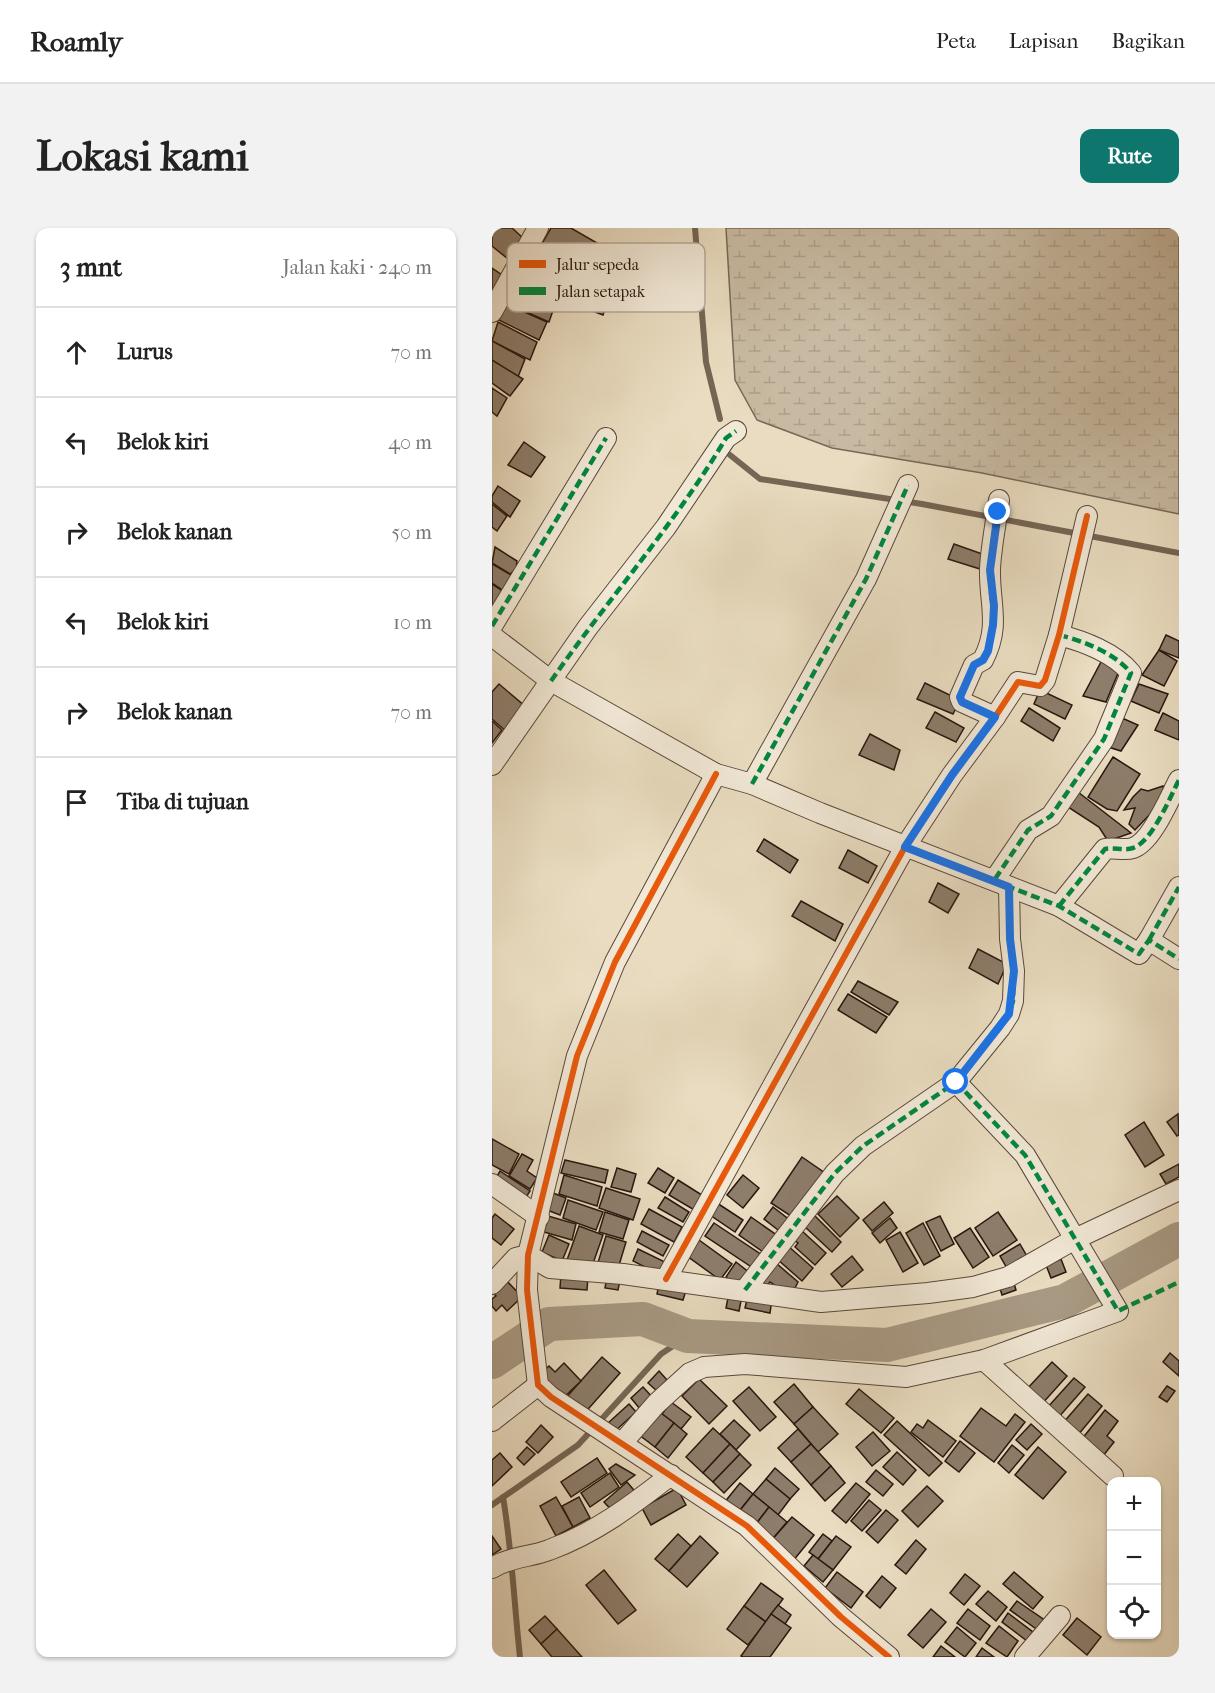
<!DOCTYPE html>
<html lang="id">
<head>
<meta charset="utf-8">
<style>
	body { margin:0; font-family:"IM FELL French Canon",serif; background:#f2f2f2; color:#222 }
	.controls { position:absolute; right:18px; bottom:18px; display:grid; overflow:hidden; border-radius:12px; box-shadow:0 2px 4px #0004 }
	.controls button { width:54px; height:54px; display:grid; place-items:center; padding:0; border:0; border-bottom:2px solid #e0e0e0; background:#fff; color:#222; font:30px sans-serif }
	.stop { position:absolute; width:18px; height:18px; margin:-14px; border:4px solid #1a73e8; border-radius:50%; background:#fff }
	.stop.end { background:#1a73e8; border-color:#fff; box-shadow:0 2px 6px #0008 }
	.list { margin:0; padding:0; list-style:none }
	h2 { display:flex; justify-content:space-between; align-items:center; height:78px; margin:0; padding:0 24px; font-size:26px }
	h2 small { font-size:20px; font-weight:400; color:#767676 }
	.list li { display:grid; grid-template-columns:39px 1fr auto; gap:18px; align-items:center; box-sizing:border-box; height:90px; padding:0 24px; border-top:2px solid #e0e0e0 }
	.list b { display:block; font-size:22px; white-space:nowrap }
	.list em { font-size:20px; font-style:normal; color:#767676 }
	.icon { flex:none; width:33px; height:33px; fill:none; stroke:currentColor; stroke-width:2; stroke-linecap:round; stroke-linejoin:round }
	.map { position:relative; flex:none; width:687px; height:1429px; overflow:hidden; border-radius:12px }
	header { display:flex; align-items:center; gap:36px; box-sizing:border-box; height:84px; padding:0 30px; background:#fff; border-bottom:2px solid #e0e0e0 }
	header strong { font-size:28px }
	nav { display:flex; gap:33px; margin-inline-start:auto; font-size:21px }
	.intro { display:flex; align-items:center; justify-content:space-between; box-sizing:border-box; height:144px; padding:0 36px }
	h1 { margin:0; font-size:42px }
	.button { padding:15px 27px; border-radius:12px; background:#0f766e; color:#fff; font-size:21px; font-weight:700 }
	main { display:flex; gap:36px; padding:0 36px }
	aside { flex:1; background:#fff; border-radius:12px; box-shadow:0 2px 4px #0004 }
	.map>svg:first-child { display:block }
</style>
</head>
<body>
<header>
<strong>Roamly</strong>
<nav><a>Peta</a><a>Lapisan</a><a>Bagikan</a></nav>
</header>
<div class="intro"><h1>Lokasi kami</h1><a class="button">Rute</a></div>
<main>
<aside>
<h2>3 mnt<small>Jalan kaki · 240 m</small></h2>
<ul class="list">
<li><svg class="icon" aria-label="ahead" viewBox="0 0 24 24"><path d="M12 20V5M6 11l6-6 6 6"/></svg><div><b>Lurus</b></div><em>70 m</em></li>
<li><svg class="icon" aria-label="left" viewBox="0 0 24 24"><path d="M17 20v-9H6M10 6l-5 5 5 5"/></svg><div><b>Belok kiri</b></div><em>40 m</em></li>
<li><svg class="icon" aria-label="right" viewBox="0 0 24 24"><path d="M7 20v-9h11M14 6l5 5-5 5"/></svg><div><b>Belok kanan</b></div><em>50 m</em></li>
<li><svg class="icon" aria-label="left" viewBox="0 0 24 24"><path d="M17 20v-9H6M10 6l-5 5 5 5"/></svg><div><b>Belok kiri</b></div><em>10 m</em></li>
<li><svg class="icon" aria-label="right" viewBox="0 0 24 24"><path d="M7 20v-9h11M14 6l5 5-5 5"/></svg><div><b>Belok kanan</b></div><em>70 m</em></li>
<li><svg class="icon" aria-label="arrive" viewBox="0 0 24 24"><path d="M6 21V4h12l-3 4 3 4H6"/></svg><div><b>Tiba di tujuan</b></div></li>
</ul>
</aside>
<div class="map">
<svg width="687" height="1429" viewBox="0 0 687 1429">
	<defs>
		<pattern id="wetland-marsh" width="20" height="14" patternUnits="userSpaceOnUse" patternTransform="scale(1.5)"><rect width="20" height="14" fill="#c8baa2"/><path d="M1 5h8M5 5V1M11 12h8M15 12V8" fill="none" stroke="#ac9f8a"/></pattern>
	</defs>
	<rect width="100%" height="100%" fill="#e9dcc0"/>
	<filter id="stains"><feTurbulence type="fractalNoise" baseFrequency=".00333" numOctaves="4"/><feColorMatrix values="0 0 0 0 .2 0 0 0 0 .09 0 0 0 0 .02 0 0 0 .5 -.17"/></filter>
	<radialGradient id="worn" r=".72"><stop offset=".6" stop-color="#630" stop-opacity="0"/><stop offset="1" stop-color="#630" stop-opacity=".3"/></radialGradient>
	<polygon fill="url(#wetland-marsh)" stroke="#786858" stroke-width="1.5" points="234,0 687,0 687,286 490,245 340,220 265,192 243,152"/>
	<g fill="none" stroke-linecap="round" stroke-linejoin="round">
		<g stroke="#756554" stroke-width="6">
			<polyline points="203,0 214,134 228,191"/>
			<polyline points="238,227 268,251 430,276 687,325"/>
			<path d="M11,1269C20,1322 22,1375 28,1429"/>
			<polyline points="0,1277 86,1217 169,1126 196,1108"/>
		</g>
		<polyline stroke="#a89983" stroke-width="34" points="0,1134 57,1096 151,1091 196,1108 395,1117 573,1073 687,1011"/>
	</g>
	<g fill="#8d7d6b" stroke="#29160e" stroke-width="1.5">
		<polygon points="0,0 20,0 31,10 16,31 0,18"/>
		<polygon points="59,0 79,0 112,19 95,50 46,22"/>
		<polygon points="0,40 13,49 2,64 0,62"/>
		<polygon points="84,53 118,66 111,87 77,74"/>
		<polygon points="21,55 64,74 57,94 16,76 20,69 16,65"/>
		<polygon points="8,73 55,94 47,112 3,90"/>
		<polygon points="6,94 45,114 38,132 0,113"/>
		<polygon points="0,113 33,131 26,149 0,133"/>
		<polygon points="0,132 31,151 18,168 0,155"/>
		<polygon points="0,160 15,170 5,188 0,184"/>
		<polygon points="32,214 53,229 39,249 16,237"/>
		<polygon points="6,258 28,273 18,289 0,274 0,268"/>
		<polygon points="0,276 15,288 5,303 0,299"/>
		<polygon points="462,316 493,327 488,341 456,331"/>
		<polygon points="3,319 25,333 24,341 18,346 0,335"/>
		<polygon points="0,336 19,347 19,357 12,363 0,355"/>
		<polygon points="0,356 14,365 0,389"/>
		<polygon points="674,407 687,413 687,430 667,422"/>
		<polygon points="667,422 685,433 672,458 650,447"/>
		<polygon points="610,432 627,443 614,474 591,468"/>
		<polygon points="433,455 468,472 461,486 425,471"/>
		<polygon points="7,456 34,479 16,505 0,491 0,464"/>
		<polygon points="647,456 676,466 667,485 639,473"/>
		<polygon points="548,462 580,477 573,491 542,476"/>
		<polygon points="537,480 568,500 561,513 529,493"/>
		<polygon points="443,484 472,500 464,514 434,500"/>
		<polygon points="671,485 687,493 687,512 663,502"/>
		<polygon points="630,490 646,497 629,523 613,518"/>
		<polygon points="0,493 10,502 0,515"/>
		<polygon points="378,506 408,522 402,542 367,527"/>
		<polygon points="621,529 648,546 625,583 615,581 596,569"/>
		<polygon points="671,558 673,565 661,583 643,602 637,596 643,580 632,582 641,569 649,561 656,563"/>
		<polygon points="586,564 639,605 616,613 607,599 576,579"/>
		<polygon points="272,611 306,632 298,645 265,623"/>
		<polygon points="356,622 385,638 376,655 347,640"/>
		<polygon points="446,655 467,666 456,685 437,674"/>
		<polygon points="309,673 351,696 343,713 300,688"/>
		<polygon points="486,721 515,736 506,756 477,740"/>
		<polygon points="366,753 406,774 397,787 359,764"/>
		<polygon points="356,766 395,789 384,805 346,782"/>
		<polygon points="686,886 687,907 685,908 675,894"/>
		<polygon points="652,894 672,927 653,939 633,907"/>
		<polygon points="0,911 27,926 17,946 0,937"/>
		<polygon points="30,926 41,932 35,943 45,950 38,961 17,948"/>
		<polygon points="310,929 333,945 302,990 279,975"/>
		<polygon points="73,932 116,942 113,955 69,945"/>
		<polygon points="687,936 687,949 674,956 668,946"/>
		<polygon points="125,940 144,946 139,964 119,959"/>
		<polygon points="166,940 182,950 173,965 156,955"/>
		<polygon points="8,943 38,963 31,974 1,955"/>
		<polygon points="72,947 110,959 105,978 67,966"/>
		<polygon points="251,947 267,960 251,980 235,967"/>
		<polygon points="186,952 213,969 204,983 177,967"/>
		<polygon points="114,960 148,971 141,992 107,980"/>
		<polygon points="61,965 74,970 68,987 55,982"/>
		<polygon points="345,968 367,990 348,1009 326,986"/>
		<polygon points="173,969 197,984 191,994 166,980"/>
		<polygon points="76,972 111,984 104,1002 71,990"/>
		<polygon points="392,974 401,985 380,1003 371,992"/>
		<polygon points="225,975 251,992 243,1004 218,987"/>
		<polygon points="281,979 299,993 290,1005 272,991"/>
		<polygon points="157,981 190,999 182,1014 149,996"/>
		<polygon points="113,984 137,992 131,1011 107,1004"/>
		<polygon points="506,984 525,1012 501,1028 483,1000"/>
		<polygon points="3,986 22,1001 9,1017 0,1010 0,990"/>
		<polygon points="322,987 349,1014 340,1024 312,998"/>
		<polygon points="56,988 84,996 80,1012 52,1004"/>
		<polygon points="448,988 462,1016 449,1023 434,994"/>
		<polygon points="259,989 286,1008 274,1026 247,1007"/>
		<polygon points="398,990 405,1000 388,1015 380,1005"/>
		<polygon points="222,995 270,1027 261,1040 213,1008"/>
		<polygon points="431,995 448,1028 432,1037 414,1005"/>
		<polygon points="87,998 111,1007 99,1041 75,1032"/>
		<polygon points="478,1000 497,1029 481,1040 462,1010"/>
		<polygon points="150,1003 177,1017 171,1028 145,1014"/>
		<polygon points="310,1003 334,1025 323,1037 303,1019 306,1015 302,1012"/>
		<polygon points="408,1004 426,1035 411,1044 394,1012"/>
		<polygon points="57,1007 77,1016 70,1033 50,1024"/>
		<polygon points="114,1008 134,1014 125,1044 105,1038"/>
		<polygon points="207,1012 240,1036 228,1052 195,1028"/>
		<polygon points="528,1016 536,1030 516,1042 508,1028"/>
		<polygon points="296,1018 321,1040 310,1053 285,1031"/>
		<polygon points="146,1021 173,1034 167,1046 141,1033"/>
		<polygon points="360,1028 371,1042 350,1059 339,1046"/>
		<polygon points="569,1031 574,1044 559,1050 554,1037"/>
		<polygon points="244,1034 258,1045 248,1059 234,1049"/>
		<polygon points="284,1035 306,1054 302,1062 290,1062 278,1054 272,1061 266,1055"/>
		<polygon points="69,1046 96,1048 95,1062 68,1060"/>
		<polygon points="115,1049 128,1052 126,1062 113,1060"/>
		<polygon points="13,1051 30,1069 15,1083 10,1077 4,1083 0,1078 0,1071 4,1068 0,1064"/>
		<polygon points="521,1052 524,1062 510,1067 507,1057"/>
		<polygon points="167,1056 194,1062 191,1072 165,1066"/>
		<polygon points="237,1065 250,1068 247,1083 234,1080"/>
		<polygon points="256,1067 280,1071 278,1085 253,1080"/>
		<polygon points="678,1125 687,1133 687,1148 671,1134"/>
		<polygon points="110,1129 128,1145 90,1188 72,1172"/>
		<polygon points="560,1134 575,1148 549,1177 534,1162"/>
		<polygon points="72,1135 89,1153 69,1172 46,1148 57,1138 63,1144"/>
		<polygon points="167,1143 175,1152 165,1163 156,1155"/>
		<polygon points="582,1150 593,1159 566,1190 555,1180"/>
		<polygon points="207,1151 235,1178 217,1196 190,1168"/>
		<polygon points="302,1156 321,1179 302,1196 282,1174"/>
		<polygon points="675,1158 683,1163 675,1174 667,1169"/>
		<polygon points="151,1159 161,1170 148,1181 139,1170"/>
		<polygon points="257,1159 284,1189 268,1203 241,1173"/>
		<polygon points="367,1161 402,1190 389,1205 354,1176"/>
		<polygon points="596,1166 610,1178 586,1207 571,1195"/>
		<polygon points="179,1174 199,1189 189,1201 170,1186"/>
		<polygon points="137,1176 144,1184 122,1204 115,1196"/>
		<polygon points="321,1179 346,1206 326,1224 302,1196"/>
		<polygon points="489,1180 514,1198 523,1186 533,1194 502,1234 468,1208"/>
		<polygon points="165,1182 182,1195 163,1219 146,1206"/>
		<polygon points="613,1182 626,1193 615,1208 622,1214 611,1228 590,1211"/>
		<polygon points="242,1192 258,1207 244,1222 228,1206"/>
		<polygon points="436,1192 464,1213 451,1229 419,1204 425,1196 431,1200"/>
		<polygon points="405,1193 450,1235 437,1248 392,1207"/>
		<polygon points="182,1195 195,1206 176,1230 163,1219"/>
		<polygon points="539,1196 550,1206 535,1222 524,1212"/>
		<polygon points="49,1197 61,1209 46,1225 34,1214"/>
		<polygon points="221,1200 238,1216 211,1245 194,1229"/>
		<polygon points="306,1201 319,1216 299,1234 286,1220"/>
		<polygon points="381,1204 398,1223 380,1238 364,1219"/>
		<polygon points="468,1213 483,1225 467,1244 453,1233"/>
		<polygon points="238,1216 248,1226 221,1254 211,1245"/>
		<polygon points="319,1216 339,1238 319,1257 299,1234"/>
		<polygon points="520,1217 532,1227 517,1245 506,1235"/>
		<polygon points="35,1219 43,1226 32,1237 25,1230"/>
		<polygon points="546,1219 574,1244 551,1271 523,1247"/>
		<polygon points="405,1224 424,1242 411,1257 391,1239"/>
		<polygon points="8,1225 20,1239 0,1258 0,1232"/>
		<polygon points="248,1226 259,1237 232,1265 221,1254"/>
		<polygon points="105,1230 115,1245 79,1269 69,1254"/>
		<polygon points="124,1236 143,1247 129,1257 117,1241"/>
		<polygon points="339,1238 353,1255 333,1273 319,1257"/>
		<polygon points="283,1240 307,1261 298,1271 274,1251"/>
		<polygon points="384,1242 401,1256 391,1268 374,1254"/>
		<polygon points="118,1245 127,1259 98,1279 89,1265"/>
		<polygon points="274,1251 298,1271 286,1287 261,1266"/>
		<polygon points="135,1254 146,1267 124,1287 112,1274"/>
		<polygon points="248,1255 261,1266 245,1286 232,1275"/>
		<polygon points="364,1255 378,1266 354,1295 340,1283"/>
		<polygon points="435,1258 451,1273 426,1299 410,1283"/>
		<polygon points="185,1260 194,1277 159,1297 150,1280"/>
		<polygon points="261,1266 277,1279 261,1300 245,1286"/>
		<polygon points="64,1269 81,1299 64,1308 48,1278"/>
		<polygon points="87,1269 98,1290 81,1299 70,1278"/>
		<polygon points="377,1272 389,1282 370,1303 359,1293"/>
		<polygon points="277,1279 295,1294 278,1314 261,1300"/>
		<polygon points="394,1282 406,1292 386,1315 374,1304"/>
		<polygon points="300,1289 322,1307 301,1333 278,1314"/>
		<polygon points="186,1306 199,1318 177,1343 163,1331"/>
		<polygon points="331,1306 340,1313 326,1331 317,1324"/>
		<polygon points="0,1308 9,1321 0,1327"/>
		<polygon points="208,1308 226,1325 195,1359 177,1343"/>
		<polygon points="344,1308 359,1319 341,1342 326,1331"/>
		<polygon points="424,1312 434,1321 414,1346 403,1337"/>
		<polygon points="321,1327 341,1342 331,1354 312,1338"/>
		<polygon points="112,1342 144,1382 126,1396 94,1357"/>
		<polygon points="345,1344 371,1364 359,1380 333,1360"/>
		<polygon points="522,1344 551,1369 541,1381 511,1356"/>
		<polygon points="473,1346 488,1358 472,1377 458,1365"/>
		<polygon points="390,1348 404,1360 388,1380 374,1368"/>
		<polygon points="269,1355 291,1371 274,1394 252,1378"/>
		<polygon points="496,1363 515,1379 504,1393 484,1376"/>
		<polygon points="525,1373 554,1393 547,1403 518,1382"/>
		<polygon points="286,1377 299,1387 293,1396 279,1386"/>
		<polygon points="252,1378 274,1394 256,1417 235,1401"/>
		<polygon points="439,1381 454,1394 431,1420 416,1407"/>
		<polygon points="476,1381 498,1398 488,1412 465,1395"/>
		<polygon points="516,1385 541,1404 535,1413 510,1394"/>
		<polygon points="279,1386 299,1400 278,1429 251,1429 249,1428"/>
		<polygon points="53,1388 65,1401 49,1416 37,1402"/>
		<polygon points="585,1390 609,1409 595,1427 571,1407"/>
		<polygon points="507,1398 526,1413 515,1429 494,1415"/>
		<polygon points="465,1399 484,1415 473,1429 453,1414"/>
		<polygon points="65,1401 90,1429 60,1429 49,1416"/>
		<polygon points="449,1418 463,1429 441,1429"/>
		<polygon points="490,1420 502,1429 484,1429"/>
	</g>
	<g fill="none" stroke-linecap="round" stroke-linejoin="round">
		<g stroke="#59483a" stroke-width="22">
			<g id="street">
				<polyline points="0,84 46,0"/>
				<polyline points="0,398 114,210"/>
				<polyline points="0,408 59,453 224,546 260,556 328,585 567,678 647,726 657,712 687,731"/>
				<path d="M503,489L470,474L468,469L482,437L491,432C509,398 497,375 498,341C499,319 504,295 507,272"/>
				<polyline points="0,537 96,399 174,299 234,210 244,203"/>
				<polyline points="224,546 123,734 85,828 36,1027 35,1062 46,1157 59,1169 255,1298 349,1389 397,1429"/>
				<polyline points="260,556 374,351 416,257"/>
				<path d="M503,651L536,602L559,588L612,511L639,445C623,425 591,413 567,407"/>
				<path d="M567,678L613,621C622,619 632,623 641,620C660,614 678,569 687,552"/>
				<polyline points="657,712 687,659"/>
				<polyline points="0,956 47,989"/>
				<polyline points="174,1051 413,619 460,547 503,489 526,454 548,458 553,452 567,407 595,288"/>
				<polyline points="0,1056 24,1030 36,1027 58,1040 131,1046 329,1074 436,1065 481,1059 516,1049 583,1011 687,962"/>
				<polyline points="253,1062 343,945 371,918 464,854 508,800 517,786 521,773 522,743 518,711 517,659"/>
				<polyline points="492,1132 621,1248"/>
				<polyline points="0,1193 46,1157"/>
				<polyline points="131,1214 164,1176 198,1145 212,1139 253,1136 414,1149 492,1132 626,1083 533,927 464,854"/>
				<path d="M0,1340C17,1329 39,1329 57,1322C104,1305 140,1277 179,1247"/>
				<polyline points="533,1429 568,1388"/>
			</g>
		</g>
		<use href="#street" stroke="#f1e8d6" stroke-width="20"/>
		<g stroke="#00873e" stroke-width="4.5" stroke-dasharray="9 4.5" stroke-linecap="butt">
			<polyline points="0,398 114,210"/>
			<path d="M59,453C116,371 183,296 234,210L244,203"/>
			<path d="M503,489L470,474L468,469L482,437L491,432C509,398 497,375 498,341C499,319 504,295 507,272"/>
			<polyline points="260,556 374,351 416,257"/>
			<polyline points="413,619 567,678 647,726 657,712 687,731"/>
			<path d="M503,651L536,602L559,588L612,511L639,445C623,425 591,413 567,407"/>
			<path d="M567,678L613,621C622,619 632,623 641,620C660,614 678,569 687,552"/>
			<polyline points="657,712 687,659"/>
			<polyline points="464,854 533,927 626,1083 687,1054"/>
			<polyline points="253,1062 343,945 371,918 464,854 508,800 517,786 521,773 522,743 518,711 517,659"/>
		</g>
		<g stroke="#f1e8d6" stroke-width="10">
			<g id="cycleway">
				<polyline points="224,546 123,734 85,828 36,1027 35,1062 46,1157 59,1169 255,1298 349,1389 397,1429"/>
				<polyline points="174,1051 413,619 460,547 503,489 526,454 548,458 553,452 567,407 595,288"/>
			</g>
		</g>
		<use href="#cycleway" stroke="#e8590c" stroke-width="6"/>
	</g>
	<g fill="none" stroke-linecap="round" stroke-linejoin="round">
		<polyline stroke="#1a73e8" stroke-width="8" points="464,854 517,786 522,743 518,711 517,659 413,619 460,547 503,489 470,474 468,469 482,437 491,432 496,423 501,397 502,378 498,342 506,284"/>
	</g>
	<rect x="15" y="15" width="198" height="69" rx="9" fill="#f1e8d6" stroke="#b5a99a" stroke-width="1.5"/>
	<rect x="27" y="32" width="27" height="8" fill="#e8590c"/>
	<rect x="27" y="59" width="27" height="8" fill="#00873e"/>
	<g font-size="16" fill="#29160e">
		<text x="64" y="42">Jalur sepeda</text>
		<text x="64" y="69">Jalan setapak</text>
	</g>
	<rect width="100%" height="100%" filter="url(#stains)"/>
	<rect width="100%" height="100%" fill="url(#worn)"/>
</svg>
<div class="controls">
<button>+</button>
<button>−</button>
<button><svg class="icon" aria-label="locate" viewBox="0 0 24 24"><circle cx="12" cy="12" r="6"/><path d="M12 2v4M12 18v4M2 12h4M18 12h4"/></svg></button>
</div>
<div class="stop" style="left:464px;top:854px"></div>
<div class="stop end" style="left:506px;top:284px"></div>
</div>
</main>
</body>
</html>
